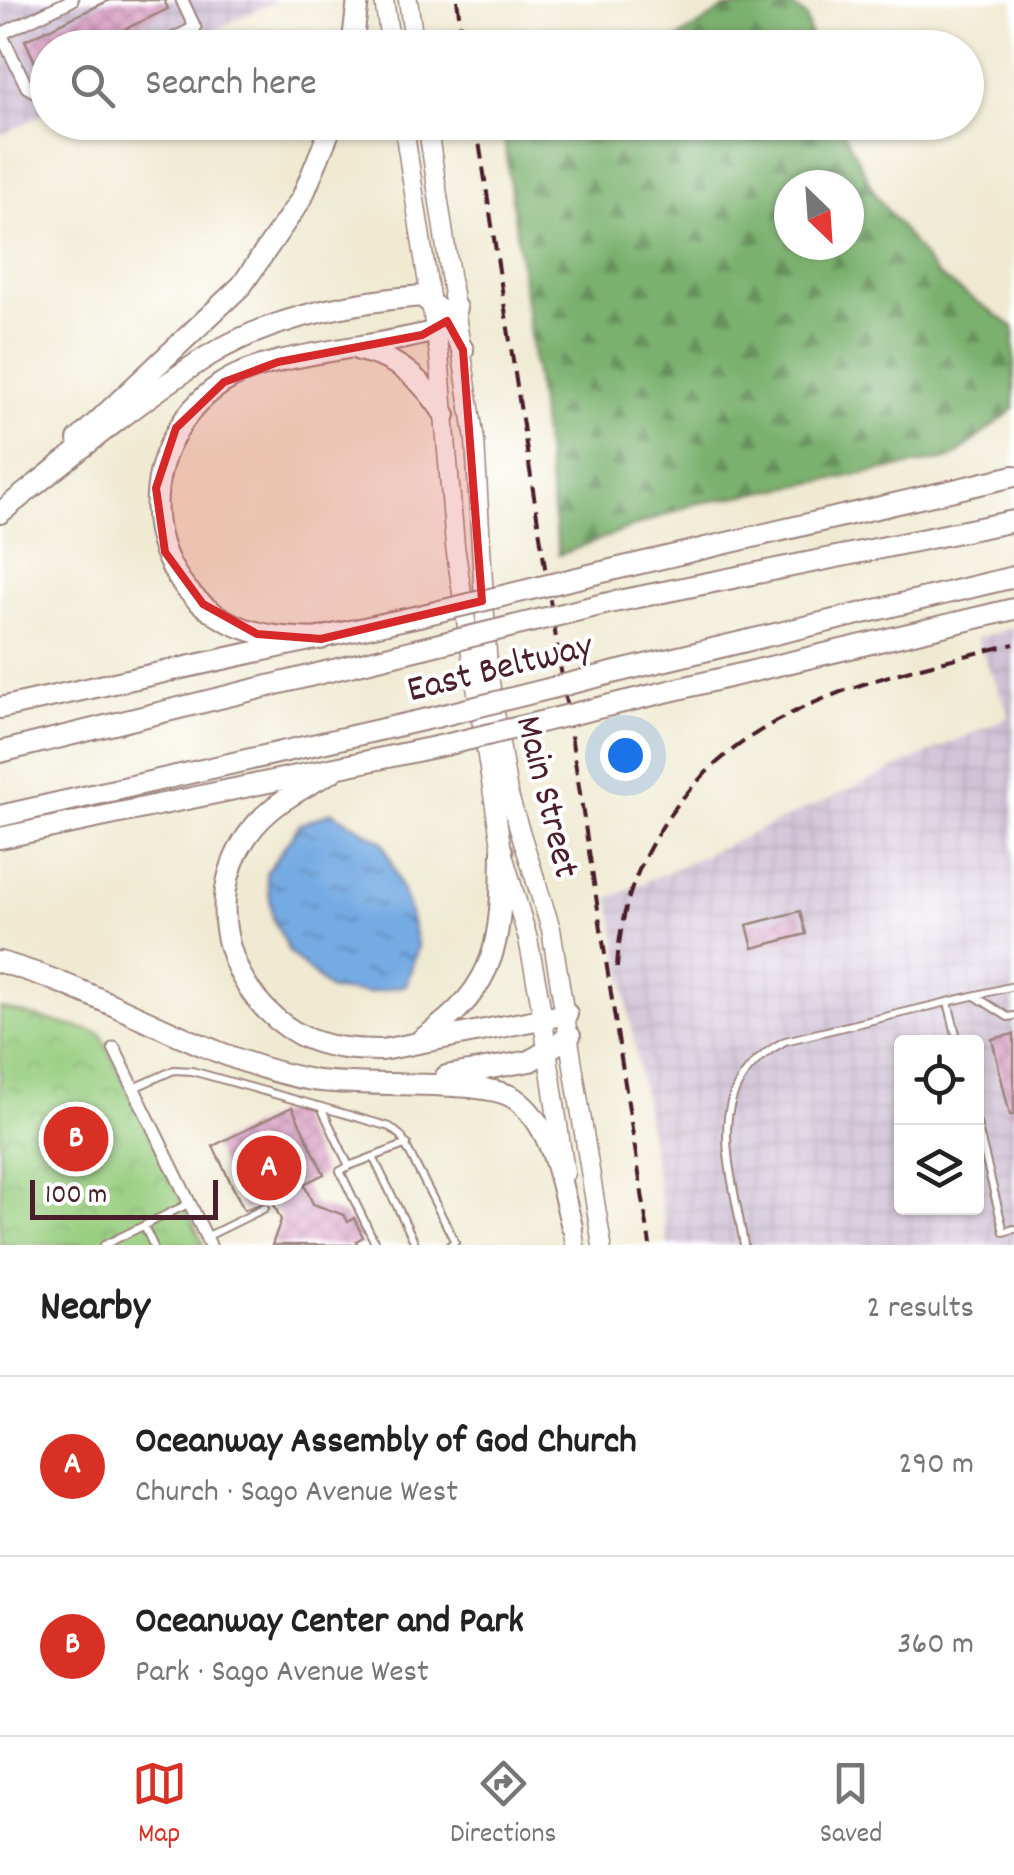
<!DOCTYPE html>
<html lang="en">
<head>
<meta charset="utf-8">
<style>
	body { margin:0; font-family:Dekko,sans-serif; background:#f2f2f2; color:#222 }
	.controls { position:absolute; right:30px; bottom:30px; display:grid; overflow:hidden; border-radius:10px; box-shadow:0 2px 8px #0004 }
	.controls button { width:90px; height:90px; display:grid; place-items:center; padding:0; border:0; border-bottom:2px solid #e0e0e0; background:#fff; color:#222; font:50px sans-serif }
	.compass { position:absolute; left:774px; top:170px; width:90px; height:90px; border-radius:50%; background:#fff; box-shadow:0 2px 8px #0004; rotate:155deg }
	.scale { position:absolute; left:30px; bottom:25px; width:188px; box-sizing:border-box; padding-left:10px; border:5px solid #4a1f2b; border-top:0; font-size:28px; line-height:35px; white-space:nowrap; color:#4a1f2b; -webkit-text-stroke:8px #fff; paint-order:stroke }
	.you { position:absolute; left:625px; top:755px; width:35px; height:35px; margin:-25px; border:8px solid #fff; border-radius:50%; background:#1a73e8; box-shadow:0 0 0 15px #1a73e833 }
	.badge { display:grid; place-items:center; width:65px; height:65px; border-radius:50%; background:#d93025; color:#fff; font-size:32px; font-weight:700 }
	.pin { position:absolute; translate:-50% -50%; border:5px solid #fff; box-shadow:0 2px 10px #0006 }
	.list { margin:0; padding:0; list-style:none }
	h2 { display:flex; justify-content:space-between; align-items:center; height:130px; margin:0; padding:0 40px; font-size:42px }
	h2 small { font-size:32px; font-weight:400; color:#767676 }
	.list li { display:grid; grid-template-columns:65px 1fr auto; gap:30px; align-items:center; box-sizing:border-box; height:180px; padding:0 40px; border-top:2px solid #e0e0e0 }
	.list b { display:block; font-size:38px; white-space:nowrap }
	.list p { margin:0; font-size:32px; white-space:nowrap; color:#767676 }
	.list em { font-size:32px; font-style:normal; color:#767676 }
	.icon { flex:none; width:55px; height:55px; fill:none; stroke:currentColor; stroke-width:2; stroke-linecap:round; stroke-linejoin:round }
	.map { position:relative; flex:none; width:1014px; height:1245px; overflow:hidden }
	.search { position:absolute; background:#fff; box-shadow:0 2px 8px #0004; left:30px; right:30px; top:30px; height:110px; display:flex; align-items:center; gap:25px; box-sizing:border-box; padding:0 35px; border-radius:55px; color:#767676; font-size:38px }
	.sheet { height:490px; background:#fff }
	nav { display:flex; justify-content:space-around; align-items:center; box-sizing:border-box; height:140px; border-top:2px solid #e0e0e0; background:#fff; font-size:28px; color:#767676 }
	nav a { display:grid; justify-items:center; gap:5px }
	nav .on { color:#d93025 }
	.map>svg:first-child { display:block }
</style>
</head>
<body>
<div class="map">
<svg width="1014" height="1245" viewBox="0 0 1014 1245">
	<defs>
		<pattern id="industrial-grid" width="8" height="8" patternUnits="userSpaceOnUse" patternTransform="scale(2.5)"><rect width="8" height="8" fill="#cdbed3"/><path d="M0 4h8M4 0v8" fill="none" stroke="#b2a3b5"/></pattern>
		<pattern id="forest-firs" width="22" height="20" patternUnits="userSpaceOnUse" patternTransform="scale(2.5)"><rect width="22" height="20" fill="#7ab16e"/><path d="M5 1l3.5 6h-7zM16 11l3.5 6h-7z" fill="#668f5b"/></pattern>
		<pattern id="park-crowns" width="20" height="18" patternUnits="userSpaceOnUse" patternTransform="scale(2.5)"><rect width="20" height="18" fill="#98ce7f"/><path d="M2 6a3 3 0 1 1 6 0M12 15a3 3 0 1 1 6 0" fill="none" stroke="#84b06e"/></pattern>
		<pattern id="water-ripples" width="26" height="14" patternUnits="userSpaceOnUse" patternTransform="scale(2.5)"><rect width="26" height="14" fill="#75abe3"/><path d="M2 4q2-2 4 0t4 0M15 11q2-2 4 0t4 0" fill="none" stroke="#628bb8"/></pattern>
		<pattern id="building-cross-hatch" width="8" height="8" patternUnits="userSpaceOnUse" patternTransform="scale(2.5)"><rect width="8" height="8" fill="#d899c0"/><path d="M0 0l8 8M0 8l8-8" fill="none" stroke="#b17c9c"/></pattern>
	</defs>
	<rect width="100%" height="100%" fill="#fff"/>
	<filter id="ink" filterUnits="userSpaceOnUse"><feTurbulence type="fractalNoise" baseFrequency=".01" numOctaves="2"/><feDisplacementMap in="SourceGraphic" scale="20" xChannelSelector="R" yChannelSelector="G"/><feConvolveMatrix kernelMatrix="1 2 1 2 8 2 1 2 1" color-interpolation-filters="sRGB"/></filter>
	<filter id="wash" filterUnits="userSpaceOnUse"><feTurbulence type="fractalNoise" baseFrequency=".0048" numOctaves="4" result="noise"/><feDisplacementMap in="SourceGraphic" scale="40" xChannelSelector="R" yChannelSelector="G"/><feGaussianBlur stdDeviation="2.25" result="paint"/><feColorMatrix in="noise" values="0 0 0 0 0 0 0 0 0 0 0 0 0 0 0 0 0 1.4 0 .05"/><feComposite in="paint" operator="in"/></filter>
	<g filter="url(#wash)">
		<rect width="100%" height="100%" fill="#f0ead2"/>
		<g fill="url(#industrial-grid)" fill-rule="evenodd">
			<polygon points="0,0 277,0 180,47 48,48 47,112 0,136"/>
			<path d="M1014,628V1245H668L610,898L1010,716L976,638ZM902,1042H976V1208H902Z"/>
		</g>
		<g fill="url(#forest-firs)" stroke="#62684c" stroke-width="2.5" fill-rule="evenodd">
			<polygon points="792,6 806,17 813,47 666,47 725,8"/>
			<path d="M527,122L839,123L877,197L937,275L1014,327V409L952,458L694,504L559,555L503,130ZM789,185H849V245H789Z"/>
		</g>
		<polygon fill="url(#park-crowns)" stroke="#717655" stroke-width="2.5" points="0,1008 100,1033 204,1245 0,1245"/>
		<polygon fill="url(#water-ripples)" stroke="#606587" stroke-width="2.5" points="332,812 383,842 408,906 418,947 406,985 369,993 330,990 289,952 273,918 266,873 300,824"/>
		<g id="blocks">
			<g fill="url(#building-cross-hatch)">
				<polygon points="110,0 164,0 168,9 85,48 48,48 48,65 38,69 25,40"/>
				<polygon points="800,911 806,934 753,948 747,925"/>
				<polygon points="1014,1034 1014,1115 1010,1115 992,1039"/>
				<polygon points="292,1107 324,1174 304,1184 313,1204 344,1215 348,1222 354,1218 363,1237 356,1241 358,1245 272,1245 281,1220 272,1200 244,1210 213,1146"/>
			</g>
		</g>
	</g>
	<g filter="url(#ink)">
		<use href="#blocks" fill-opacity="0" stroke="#9d847e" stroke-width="2.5"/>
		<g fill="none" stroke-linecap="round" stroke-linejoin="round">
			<g stroke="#9d847e" stroke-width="10">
				<g id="service">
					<polyline points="975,996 1008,1017 1014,1016"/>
					<polyline points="948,1002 958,1042"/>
					<polyline points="134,1088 174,1070 192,1071 321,1107 349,1166 340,1171 376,1245"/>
					<polyline points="321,1107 390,1127 401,1136 455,1242 450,1245"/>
					<polyline points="976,1120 1004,1232 1014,1229"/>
					<polyline points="374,1159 416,1245"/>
					<polyline points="349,1166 407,1144"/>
					<polyline points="144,1226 153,1245"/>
					<polyline points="206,1237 265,1208"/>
					<polyline points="104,1245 188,1204"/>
					<path d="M744,1245C731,1164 698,1087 785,1041L1014,986"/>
				</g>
			</g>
			<g stroke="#9d847e" stroke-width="15">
				<g id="minor">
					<polyline points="154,48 195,28 182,0"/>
					<polyline points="48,99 27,87 1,34 72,0"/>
					<polyline points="114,1048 210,1245"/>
				</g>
			</g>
			<g stroke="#9d847e" stroke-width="21">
				<g id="primary">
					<polyline points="384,0 391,48"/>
					<polyline points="408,0 415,48"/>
					<polyline points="403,122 439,355 455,546 474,674 502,851 528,939 540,1001 565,1173"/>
					<polyline points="427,122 475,441 488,670 508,793 551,929 602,1245"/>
					<polyline points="570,1214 575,1245"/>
				</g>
			</g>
			<g stroke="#9d847e" stroke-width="24">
				<g id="motorway">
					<polyline points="352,48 358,0"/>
					<path d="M359,350C400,359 423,381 445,415"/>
					<polyline points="78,440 242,285 302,198 333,122"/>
					<path d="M0,513C63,463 141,399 208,356C270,318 350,302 421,296L441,311L463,350"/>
					<polyline points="598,573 1014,476"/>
					<polyline points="604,604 1014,521"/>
					<path d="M321,639C290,638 260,637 231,623C132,575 135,443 221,384C268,352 375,349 435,331L456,308"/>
					<polyline points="616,672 1014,577"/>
					<polyline points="623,702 1014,609"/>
					<polyline points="0,708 419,616"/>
					<polyline points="0,752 423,648"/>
					<path d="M333,771C301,789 268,805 247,836C201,903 229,997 300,1035C325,1048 354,1050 382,1050L567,1014"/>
					<polyline points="0,816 436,717"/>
					<polyline points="0,838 445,745"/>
					<path d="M0,962C107,991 202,1060 312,1080C359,1088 483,1078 514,1098C554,1126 560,1183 572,1227"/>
					<path d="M422,1039C500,985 501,939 502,851"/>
					<polyline points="446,1076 530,1061 570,1036"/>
				</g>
			</g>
			<use href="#service" stroke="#fff" stroke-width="6"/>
			<use href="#minor" stroke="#fff" stroke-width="11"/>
			<use href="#primary" stroke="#fff" stroke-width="18"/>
			<use href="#motorway" stroke="#fff" stroke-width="20"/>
			<g stroke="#4a1f2b" stroke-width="4" stroke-dasharray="15 8" stroke-linecap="butt">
				<polyline points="457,0 464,48"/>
				<polyline points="476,122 650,1245"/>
				<path d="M617,967C620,915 633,874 660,830C738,704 879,677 1014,644"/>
			</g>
			<g stroke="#9d847e" stroke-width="24" stroke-linecap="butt">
				<g id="motorway-bridge">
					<polyline points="419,616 598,573"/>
					<polyline points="423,648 604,604"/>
					<polyline points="436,717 616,672"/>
					<polyline points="445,745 623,702"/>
				</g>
			</g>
			<use href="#motorway-bridge" stroke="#fff" stroke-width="20"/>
		</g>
	</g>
	<path fill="#d62828" fill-opacity="0.2" stroke="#d62828" stroke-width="8" stroke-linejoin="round" d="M447,321L463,350L482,601L321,639L257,634L203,604L165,552L156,488L176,428L224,382L278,362L422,335Z"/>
	<g text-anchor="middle" stroke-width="8" stroke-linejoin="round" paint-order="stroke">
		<g font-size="38" fill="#4a1f2b" stroke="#fff">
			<text transform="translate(499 665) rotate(-14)" y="13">East Beltway</text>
			<text transform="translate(550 796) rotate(76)" y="13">Main Street</text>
		</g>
	</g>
</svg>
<div class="controls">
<button><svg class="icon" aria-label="locate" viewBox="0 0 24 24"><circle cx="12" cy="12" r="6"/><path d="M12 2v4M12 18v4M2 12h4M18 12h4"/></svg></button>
<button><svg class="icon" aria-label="layers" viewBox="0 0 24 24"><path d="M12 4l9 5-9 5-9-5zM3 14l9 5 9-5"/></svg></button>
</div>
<svg class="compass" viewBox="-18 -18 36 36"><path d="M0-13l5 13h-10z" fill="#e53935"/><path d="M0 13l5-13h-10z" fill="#767676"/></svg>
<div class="scale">100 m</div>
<div class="you"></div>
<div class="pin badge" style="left:269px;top:1168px">A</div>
<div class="pin badge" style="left:76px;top:1139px">B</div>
<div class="search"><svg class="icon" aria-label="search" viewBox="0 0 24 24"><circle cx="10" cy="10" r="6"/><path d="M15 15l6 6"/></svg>Search here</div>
</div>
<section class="sheet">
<h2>Nearby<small>2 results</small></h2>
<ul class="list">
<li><span class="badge">A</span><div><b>Oceanway Assembly of God Church</b><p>Church · Sago Avenue West</p></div><em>290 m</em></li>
<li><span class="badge">B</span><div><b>Oceanway Center and Park</b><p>Park · Sago Avenue West</p></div><em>360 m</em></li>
</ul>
</section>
<nav>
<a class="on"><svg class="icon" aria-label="map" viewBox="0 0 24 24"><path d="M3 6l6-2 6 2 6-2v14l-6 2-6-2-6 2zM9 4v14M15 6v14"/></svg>Map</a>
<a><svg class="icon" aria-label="directions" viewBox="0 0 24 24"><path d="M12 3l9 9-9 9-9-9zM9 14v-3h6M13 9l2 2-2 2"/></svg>Directions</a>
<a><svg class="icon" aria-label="saved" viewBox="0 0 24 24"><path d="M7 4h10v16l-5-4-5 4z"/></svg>Saved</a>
</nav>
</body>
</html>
